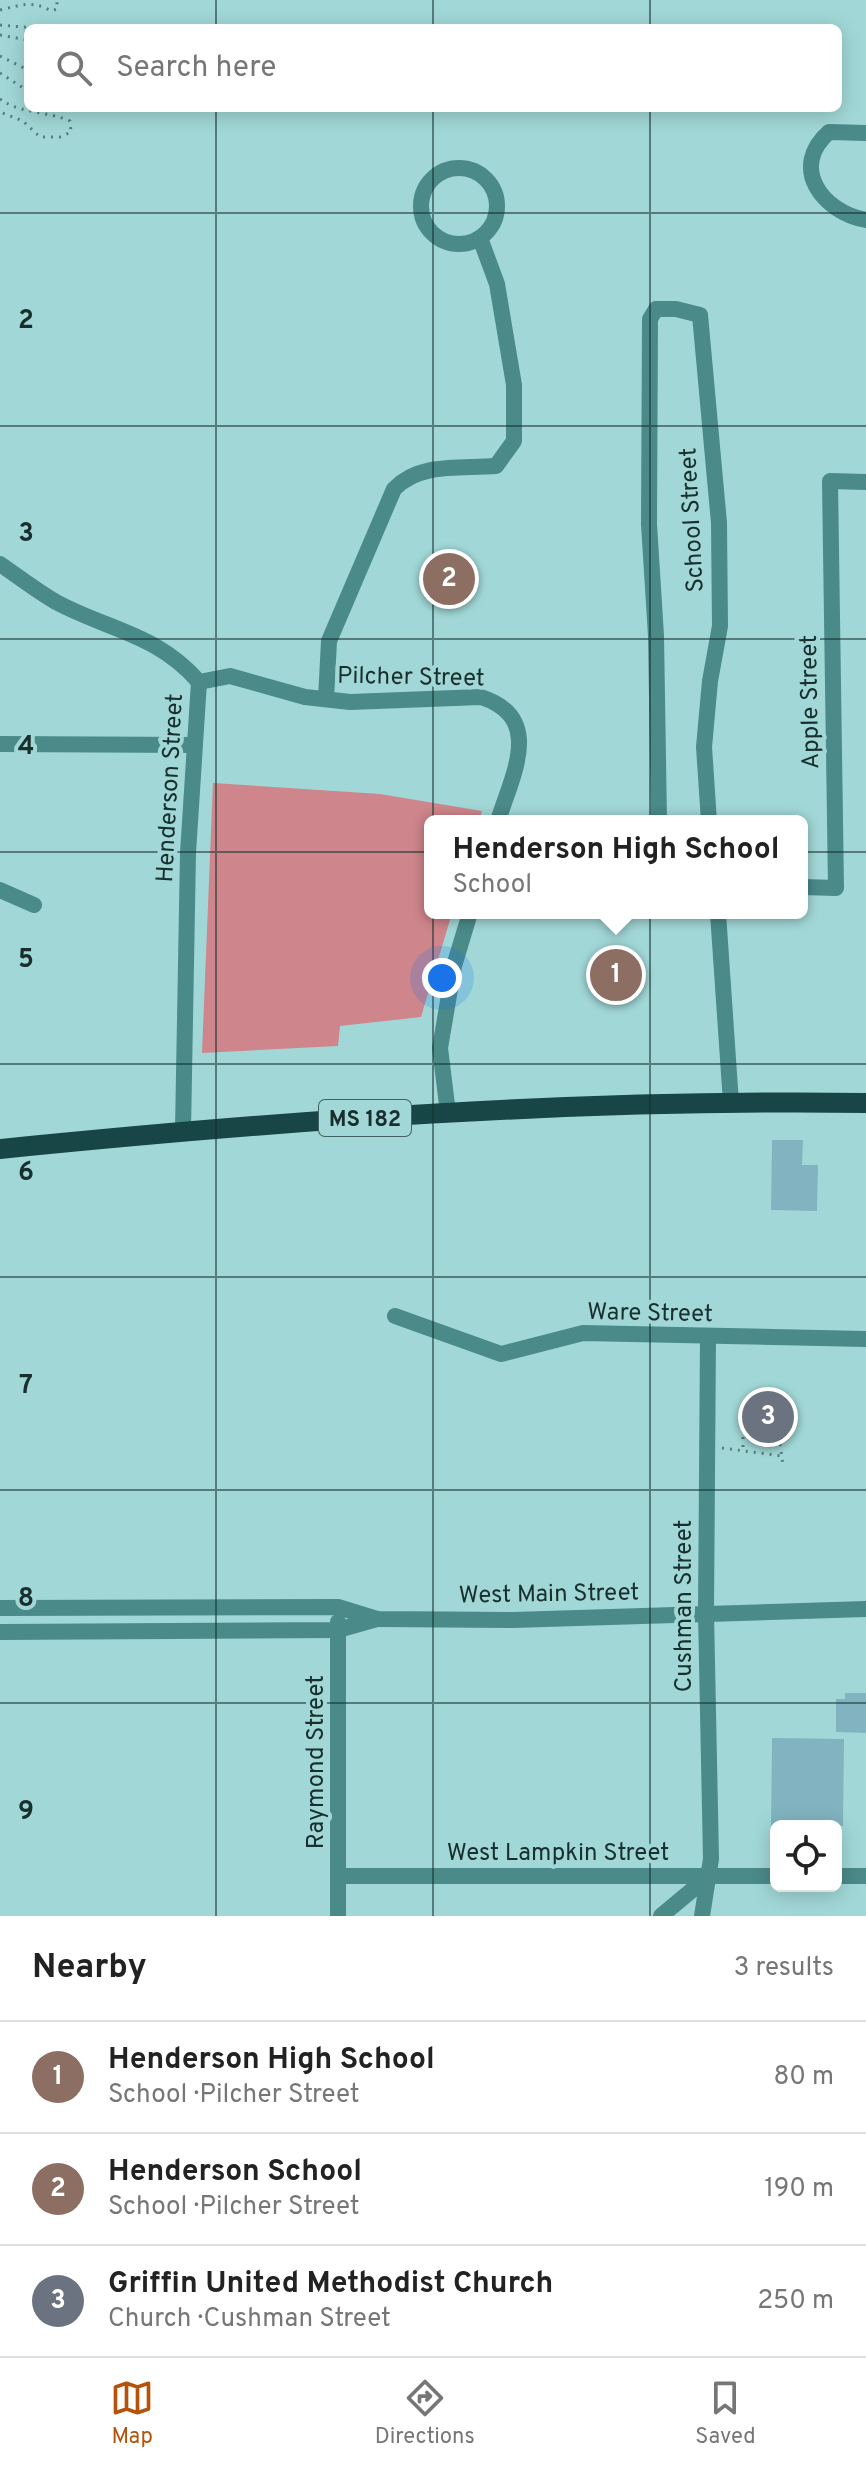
<!DOCTYPE html>
<html lang="en">
<head>
<meta charset="utf-8">
<style>
	body { margin:0; font-family:Overpass,sans-serif; background:#f6f6f6; color:#222 }
	.controls { position:absolute; right:24px; bottom:24px; display:grid; overflow:hidden; border-radius:12px; box-shadow:0 4px 20px #0003 }
	.controls button { width:72px; height:72px; display:grid; place-items:center; padding:0; border:0; border-bottom:2px solid #e0e0e0; background:#fff; color:#222; font:40px sans-serif }
	.you { position:absolute; left:442px; top:978px; width:28px; height:28px; margin:-20px; border:6px solid #fff; border-radius:50%; background:#1a73e8; box-shadow:0 0 0 12px #1a73e833 }
	.badge { display:grid; place-items:center; width:52px; height:52px; border-radius:50%; background:#b45309; color:#fff; font-size:26px; font-weight:700 }
	.pin { position:absolute; translate:-50% -50%; border:4px solid #fff; box-shadow:0 2px 8px #0006 }
	.popup { position:absolute; left:424px; top:815px; width:384px; height:104px; box-sizing:border-box; display:grid; place-content:center; border-radius:12px; background:#fff; filter:drop-shadow(0 2px 6px #0005); font-size:26px; white-space:nowrap; color:#767676 }
	.popup b { font-size:30px; color:#222 }
	.popup::after { content:''; position:absolute; left:50%; top:100%; margin-left:-16px; border:16px solid transparent; border-top-color:#fff }
	.list { margin:0; padding:0; list-style:none }
	h2 { display:flex; justify-content:space-between; align-items:center; height:104px; margin:0; padding:0 32px; font-size:34px }
	h2 small { font-size:26px; font-weight:400; color:#767676 }
	.list li { display:grid; grid-template-columns:52px 1fr auto; gap:24px; align-items:center; box-sizing:border-box; height:112px; padding:0 32px; border-top:2px solid #e0e0e0 }
	.list b { display:block; font-size:30px; white-space:nowrap }
	.list p { margin:0; font-size:26px; white-space:nowrap; color:#767676 }
	.list em { font-size:26px; font-style:normal; color:#767676 }
	.icon { flex:none; width:44px; height:44px; fill:none; stroke:currentColor; stroke-width:2; stroke-linecap:round; stroke-linejoin:round }
	.map { position:relative; flex:none; width:866px; height:1916px; overflow:hidden }
	.search { position:absolute; background:#fff; box-shadow:0 4px 20px #0003; left:24px; right:24px; top:24px; height:88px; display:flex; align-items:center; gap:20px; box-sizing:border-box; padding:0 28px; border-radius:12px; color:#767676; font-size:30px }
	.sheet { height:440px; background:#fff }
	nav { display:flex; justify-content:space-around; align-items:center; box-sizing:border-box; height:112px; border-top:2px solid #e0e0e0; background:#fff; font-size:22px; color:#767676 }
	nav a { display:grid; justify-items:center; gap:4px }
	nav .on { color:#b45309 }
	.map>svg:first-child { display:block }
</style>
</head>
<body>
<div class="map">
<svg width="866" height="1916" viewBox="0 0 866 1916">
	<rect width="100%" height="100%" fill="#a1d8d7"/>
	<polygon fill="#ce858b" points="213,783 380,794 482,811 479,821 430,821 430,913 452,913 421,1017 340,1026 338,1046 202,1053"/>
	<g fill="#81b4c0">
		<polygon points="772,1140 803,1140 802,1165 818,1165 817,1211 771,1210"/>
		<polygon points="845,1693 866,1693 866,1733 836,1732 836,1699 845,1699"/>
		<polygon points="772,1738 844,1739 843,1826 771,1826"/>
	</g>
	<g fill="none" stroke-linecap="round" stroke-linejoin="round">
		<g stroke="#577d7c" stroke-width="3" stroke-dasharray="2 6" stroke-linecap="butt">
			<path d="M0,10C20,5 33,0 51,11L57,9V0"/>
			<polyline points="0,25 34,28"/>
			<polyline points="0,35 28,40"/>
			<polyline points="0,56 28,70"/>
			<polyline points="0,73 28,91"/>
			<path d="M0,99C20,114 48,111 70,121L71,132L60,137H40L23,121L0,112"/>
			<polyline points="743,1437 743,1449"/>
			<polyline points="780,1444 783,1465"/>
			<polyline points="722,1448 782,1456"/>
		</g>
		<g stroke="#4a8a89" stroke-width="16">
			<path d="M866,133L829,132C789,167 822,212 866,220"/>
			<circle cx="459" cy="206" r="38"/>
			<path d="M0,564C19,577 37,591 56,602C108,630 158,634 199,682L188,853L183,1130"/>
			<path d="M199,682L230,676L305,697L350,702L481,697C545,718 512,775 498,821"/>
			<path d="M326,699L329,641L394,489C420,462 461,469 496,466L514,441V385L497,284L480,238"/>
			<polyline points="0,744 194,745"/>
			<polyline points="659,821 656,636 649,524 650,319 656,309 676,309 700,315 719,523 720,626 710,681 704,747 709,821"/>
			<polyline points="802,887 836,888 830,481 866,482"/>
			<polyline points="0,890 34,905"/>
			<polyline points="718,913 731,1103"/>
			<polyline points="448,1113 440,1048 454,966 470,913"/>
			<polyline points="395,1316 501,1354 583,1333 866,1339"/>
			<polyline points="0,1608 338,1607 377,1619 513,1620 866,1609"/>
			<polyline points="0,1632 338,1630 377,1619"/>
			<polyline points="339,1876 776,1876"/>
			<polyline points="836,1876 866,1876"/>
			<polyline points="338,1916 338,1622"/>
			<polyline points="661,1916 709,1876"/>
			<polyline points="702,1916 711,1859 706,1613 708,1336"/>
		</g>
		<path stroke="#184646" stroke-width="20" d="M0,1149C287,1120 577,1099 866,1103"/>
	</g>
	<path fill="none" stroke="#182f2e" stroke-width="2" stroke-opacity="0.55" d="M216,0V28M433,0V28M650,0V28M216,108V1916M433,108V1916M650,108V1916M0,213H866M0,426H866M0,639H866M0,852H866M0,1064H866M0,1277H866M0,1490H866M0,1703H866"/>
	<g text-anchor="middle" stroke-width="8" stroke-linejoin="round" paint-order="stroke">
		<rect fill="#a1d8d7" stroke="#416261" stroke-width="2" x="319" y="1100" width="92" height="36" rx="6"/>
		<g font-size="22" font-weight="bold" fill="#182f2e">
			<text x="365" y="1126">MS 182</text>
		</g>
		<g font-size="24" fill="#182f2e" stroke="#a1d8d7">
			<text transform="translate(691 520) rotate(-93)" y="8">School Street</text>
			<text transform="translate(411 676) rotate(1)" y="8">Pilcher Street</text>
			<text transform="translate(809 702) rotate(-91)" y="8">Apple Street</text>
			<text transform="translate(169 788) rotate(-87)" y="8">Henderson Street</text>
			<text transform="translate(650 1312) rotate(1)" y="8">Ware Street</text>
			<text transform="translate(549 1593) rotate(-1)" y="8">West Main Street</text>
			<text transform="translate(683 1606) rotate(-90)" y="8">Cushman Street</text>
			<text transform="translate(315 1762) rotate(-90)" y="8">Raymond Street</text>
			<text x="558" y="1860">West Lampkin Street</text>
		</g>
	</g>
	<g font-size="26" text-anchor="middle" font-weight="bold" fill="#182f2e" stroke="#a1d8d7" stroke-width="8" stroke-linejoin="round" paint-order="stroke">
		<text x="26" y="328">2</text>
		<text x="26" y="541">3</text>
		<text x="26" y="754">4</text>
		<text x="26" y="967">5</text>
		<text x="26" y="1180">6</text>
		<text x="26" y="1393">7</text>
		<text x="26" y="1606">8</text>
		<text x="26" y="1819">9</text>
	</g>
</svg>
<div class="controls">
<button><svg class="icon" aria-label="locate" viewBox="0 0 24 24"><circle cx="12" cy="12" r="6"/><path d="M12 2v4M12 18v4M2 12h4M18 12h4"/></svg></button>
</div>
<div class="you"></div>
<div class="pin badge" style="left:616px;top:975px;background:#8d6e63">1</div>
<div class="popup"><b>Henderson High School</b>School</div>
<div class="pin badge" style="left:449px;top:579px;background:#8d6e63">2</div>
<div class="pin badge" style="left:768px;top:1417px;background:#6b7280">3</div>
<div class="search"><svg class="icon" aria-label="search" viewBox="0 0 24 24"><circle cx="10" cy="10" r="6"/><path d="M15 15l6 6"/></svg>Search here</div>
</div>
<section class="sheet">
<h2>Nearby<small>3 results</small></h2>
<ul class="list">
<li><span class="badge" style="background:#8d6e63">1</span><div><b>Henderson High School</b><p>School · Pilcher Street</p></div><em>80 m</em></li>
<li><span class="badge" style="background:#8d6e63">2</span><div><b>Henderson School</b><p>School · Pilcher Street</p></div><em>190 m</em></li>
<li><span class="badge" style="background:#6b7280">3</span><div><b>Griffin United Methodist Church</b><p>Church · Cushman Street</p></div><em>250 m</em></li>
</ul>
</section>
<nav>
<a class="on"><svg class="icon" aria-label="map" viewBox="0 0 24 24"><path d="M3 6l6-2 6 2 6-2v14l-6 2-6-2-6 2zM9 4v14M15 6v14"/></svg>Map</a>
<a><svg class="icon" aria-label="directions" viewBox="0 0 24 24"><path d="M12 3l9 9-9 9-9-9zM9 14v-3h6M13 9l2 2-2 2"/></svg>Directions</a>
<a><svg class="icon" aria-label="saved" viewBox="0 0 24 24"><path d="M7 4h10v16l-5-4-5 4z"/></svg>Saved</a>
</nav>
</body>
</html>
